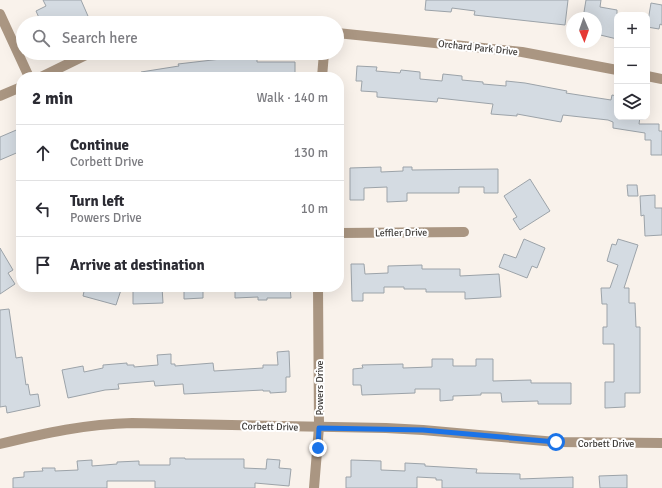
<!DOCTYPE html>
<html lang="en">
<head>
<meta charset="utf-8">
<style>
	body { margin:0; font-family:Signika,sans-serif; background:#f2f2f3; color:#2b2b33 }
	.controls { position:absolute; right:12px; top:12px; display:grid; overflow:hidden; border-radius:8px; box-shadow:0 4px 16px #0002 }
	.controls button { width:36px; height:36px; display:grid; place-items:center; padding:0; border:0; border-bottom:1px solid #e1e1e2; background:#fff; color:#2b2b33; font:20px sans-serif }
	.compass { position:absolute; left:566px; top:12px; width:36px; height:36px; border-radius:50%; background:#fff; box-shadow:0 4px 16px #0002; rotate:178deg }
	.stop { position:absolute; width:12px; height:12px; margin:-9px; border:3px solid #1a73e8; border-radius:50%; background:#fff }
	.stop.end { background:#1a73e8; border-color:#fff; box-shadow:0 1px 4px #0008 }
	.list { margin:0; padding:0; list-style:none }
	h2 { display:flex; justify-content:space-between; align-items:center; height:52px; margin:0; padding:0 16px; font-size:17px }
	h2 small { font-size:13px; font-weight:400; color:#7c7c81 }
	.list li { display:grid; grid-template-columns:26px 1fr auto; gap:12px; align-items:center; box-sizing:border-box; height:56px; padding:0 16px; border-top:1px solid #e1e1e2 }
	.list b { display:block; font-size:15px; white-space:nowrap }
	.list p { margin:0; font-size:13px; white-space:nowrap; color:#7c7c81 }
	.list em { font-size:13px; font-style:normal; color:#7c7c81 }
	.icon { flex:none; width:22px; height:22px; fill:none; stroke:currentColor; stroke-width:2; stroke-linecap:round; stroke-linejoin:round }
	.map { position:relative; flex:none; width:662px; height:488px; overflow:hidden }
	.search { position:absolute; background:#fff; box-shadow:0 4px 16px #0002; left:16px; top:16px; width:328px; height:44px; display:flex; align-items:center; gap:10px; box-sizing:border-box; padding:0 14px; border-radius:22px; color:#7c7c81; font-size:15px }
	.panel { position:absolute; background:#fff; box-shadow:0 4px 16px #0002; left:16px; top:72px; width:328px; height:220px; border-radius:16px }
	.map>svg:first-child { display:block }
</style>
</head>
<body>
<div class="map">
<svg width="662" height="488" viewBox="0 0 662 488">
	<rect width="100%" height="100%" fill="#f9f2eb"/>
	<g fill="#d4dbe2" stroke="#9ca3a9">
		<polygon points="43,0 81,0 91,23 46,23 44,18 40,20 36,11 46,6"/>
		<polygon points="426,0 568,0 565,25 474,15 475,11 452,8 451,12 425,10"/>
		<polygon points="586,0 601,0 600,7 617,10 617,39 596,34 596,18 583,18"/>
		<polygon points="651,3 662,5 662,25 660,24 659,29 647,27"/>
		<polygon points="221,59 257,59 257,62 295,62 295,77 142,77 141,72 179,66 178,64"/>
		<polygon points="357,66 377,67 376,71 400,73 401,70 420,72 420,79 442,81 443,74 462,76 462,80 483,82 483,84 506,86 506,81 525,83 567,91 566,93 611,100 612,95 617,96 617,117 640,117 639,124 659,124 659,131 662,131 662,155 651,155 651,140 645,140 645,133 613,128 613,122 608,120 563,115 561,122 517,114 517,116 491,114 493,104 438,98 437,102 377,97 377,92 361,91 362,81 356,81"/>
		<polygon points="21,128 21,151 0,160 0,137"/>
		<polygon points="381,167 381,172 403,171 403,167 412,167 412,170 498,169 498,193 484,193 484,187 459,187 459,193 407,193 407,201 387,202 387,187 364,188 364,200 350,200 350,168"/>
		<polygon points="530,179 550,211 520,230 513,219 517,217 504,196"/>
		<polygon points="627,185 637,185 638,196 628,196"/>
		<polygon points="655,195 655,208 662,208 662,235 645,236 644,215 641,216 640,196"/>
		<polygon points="524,239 545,248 537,268 532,266 527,278 499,267 504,254 516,258"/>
		<polygon points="618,239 638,245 624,288 629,288 629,303 635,303 636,327 640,327 640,393 625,393 625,407 605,408 605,382 614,382 614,344 603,344 603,327 607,327 607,304 602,304 601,288 610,288 618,265 607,261 612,244 616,245"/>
		<polygon points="0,248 13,270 8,273 15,284 0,294"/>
		<polygon points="351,264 364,264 365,274 388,273 388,266 422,265 422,269 460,269 460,276 499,274 501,297 465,299 465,292 426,292 426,289 404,289 404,287 384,287 384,293 363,293 363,301 352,301"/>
		<polygon points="85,287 122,287 116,305 83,296"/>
		<polygon points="133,287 162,287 163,303 133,304"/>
		<polygon points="184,287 203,287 203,298 184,299"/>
		<polygon points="235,287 290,287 291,298 267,298 267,300 258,300 258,297 235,298"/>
		<polygon points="9,309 16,358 22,357 26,385 28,384 30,395 38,394 40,406 7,413 6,406 0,407 0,310"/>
		<polygon points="289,351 290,377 286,377 286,392 270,393 270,391 263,391 263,390 184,394 183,384 155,386 154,381 118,384 119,389 105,390 68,398 62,370 83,366 84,372 103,368 103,365 127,363 127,365 134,365 134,367 158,365 157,355 171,354 171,364 175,364 175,366 213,363 214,371 263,368 263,365 278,365 277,352"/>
		<polygon points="432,359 453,359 453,366 476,366 476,359 493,359 493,381 531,380 531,383 571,383 571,404 538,404 538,401 502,402 501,393 481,393 481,395 453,396 453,400 440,401 440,389 415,389 415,393 362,395 361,385 353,385 353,369 363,368 362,365 403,364 403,368 432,367"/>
		<polygon points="170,458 185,458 185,459 244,459 244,468 266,469 267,459 280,460 279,468 291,469 289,486 255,483 255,488 155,488 155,481 107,481 107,488 13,488 13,478 24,477 24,472 43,471 42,468 55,468 55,471 78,470 77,461 92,460 92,466 117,464 117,462 139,461 139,465 170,465"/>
		<polygon points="351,460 381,461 381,470 405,471 405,463 425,464 425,466 477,469 476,473 520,474 520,479 573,477 573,488 442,488 442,480 436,480 436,478 417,477 417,488 346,488 346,477 351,477"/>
		<polygon points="627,475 627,488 600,488 599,476"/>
	</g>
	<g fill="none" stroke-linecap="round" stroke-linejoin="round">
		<g stroke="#aa9682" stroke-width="10">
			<polyline points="0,14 29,77"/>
			<polyline points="337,33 522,52 617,70"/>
			<polyline points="647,76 662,79"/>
			<polyline points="41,77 90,53"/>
			<polyline points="322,77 324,53"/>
			<polyline points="0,96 21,87"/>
			<polyline points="339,233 464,232"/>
			<path d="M0,444C45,433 86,424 132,423L386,428L423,430L556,442L662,443"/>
			<polyline points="314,488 319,427 318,287"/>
		</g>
	</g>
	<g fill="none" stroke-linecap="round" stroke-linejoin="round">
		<polyline stroke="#1a73e8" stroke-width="5" points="318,448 319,428 423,430 556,442"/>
	</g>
	<g text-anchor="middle" stroke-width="4" stroke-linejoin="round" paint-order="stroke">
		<g font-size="10" fill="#3e3b38" stroke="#fff">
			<text transform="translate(478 47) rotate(6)" y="4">Orchard Park Drive</text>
			<text transform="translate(401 232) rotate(-1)" y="4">Leffler Drive</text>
			<text transform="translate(319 388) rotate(-90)" y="4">Powers Drive</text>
			<text transform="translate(270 426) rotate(1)" y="4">Corbett Drive</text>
			<text x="606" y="447">Corbett Drive</text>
		</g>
	</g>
</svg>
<div class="controls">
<button>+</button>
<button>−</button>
<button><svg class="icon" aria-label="layers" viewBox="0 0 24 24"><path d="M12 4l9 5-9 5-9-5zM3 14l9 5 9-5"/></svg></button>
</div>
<svg class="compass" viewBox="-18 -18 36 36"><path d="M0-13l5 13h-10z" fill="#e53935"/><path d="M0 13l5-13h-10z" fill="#7c7c81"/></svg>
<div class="stop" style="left:556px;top:442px"></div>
<div class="stop end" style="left:318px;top:448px"></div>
<div class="search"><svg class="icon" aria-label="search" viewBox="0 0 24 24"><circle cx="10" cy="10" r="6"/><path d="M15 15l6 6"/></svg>Search here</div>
<section class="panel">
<h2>2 min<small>Walk · 140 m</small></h2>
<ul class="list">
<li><svg class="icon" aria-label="ahead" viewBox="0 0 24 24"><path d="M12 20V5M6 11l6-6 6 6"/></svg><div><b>Continue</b><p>Corbett Drive</p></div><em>130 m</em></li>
<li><svg class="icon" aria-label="left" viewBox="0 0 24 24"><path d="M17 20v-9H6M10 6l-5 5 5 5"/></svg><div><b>Turn left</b><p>Powers Drive</p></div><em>10 m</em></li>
<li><svg class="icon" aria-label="arrive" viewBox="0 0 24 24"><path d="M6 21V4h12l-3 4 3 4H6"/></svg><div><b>Arrive at destination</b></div></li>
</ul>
</section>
</div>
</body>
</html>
